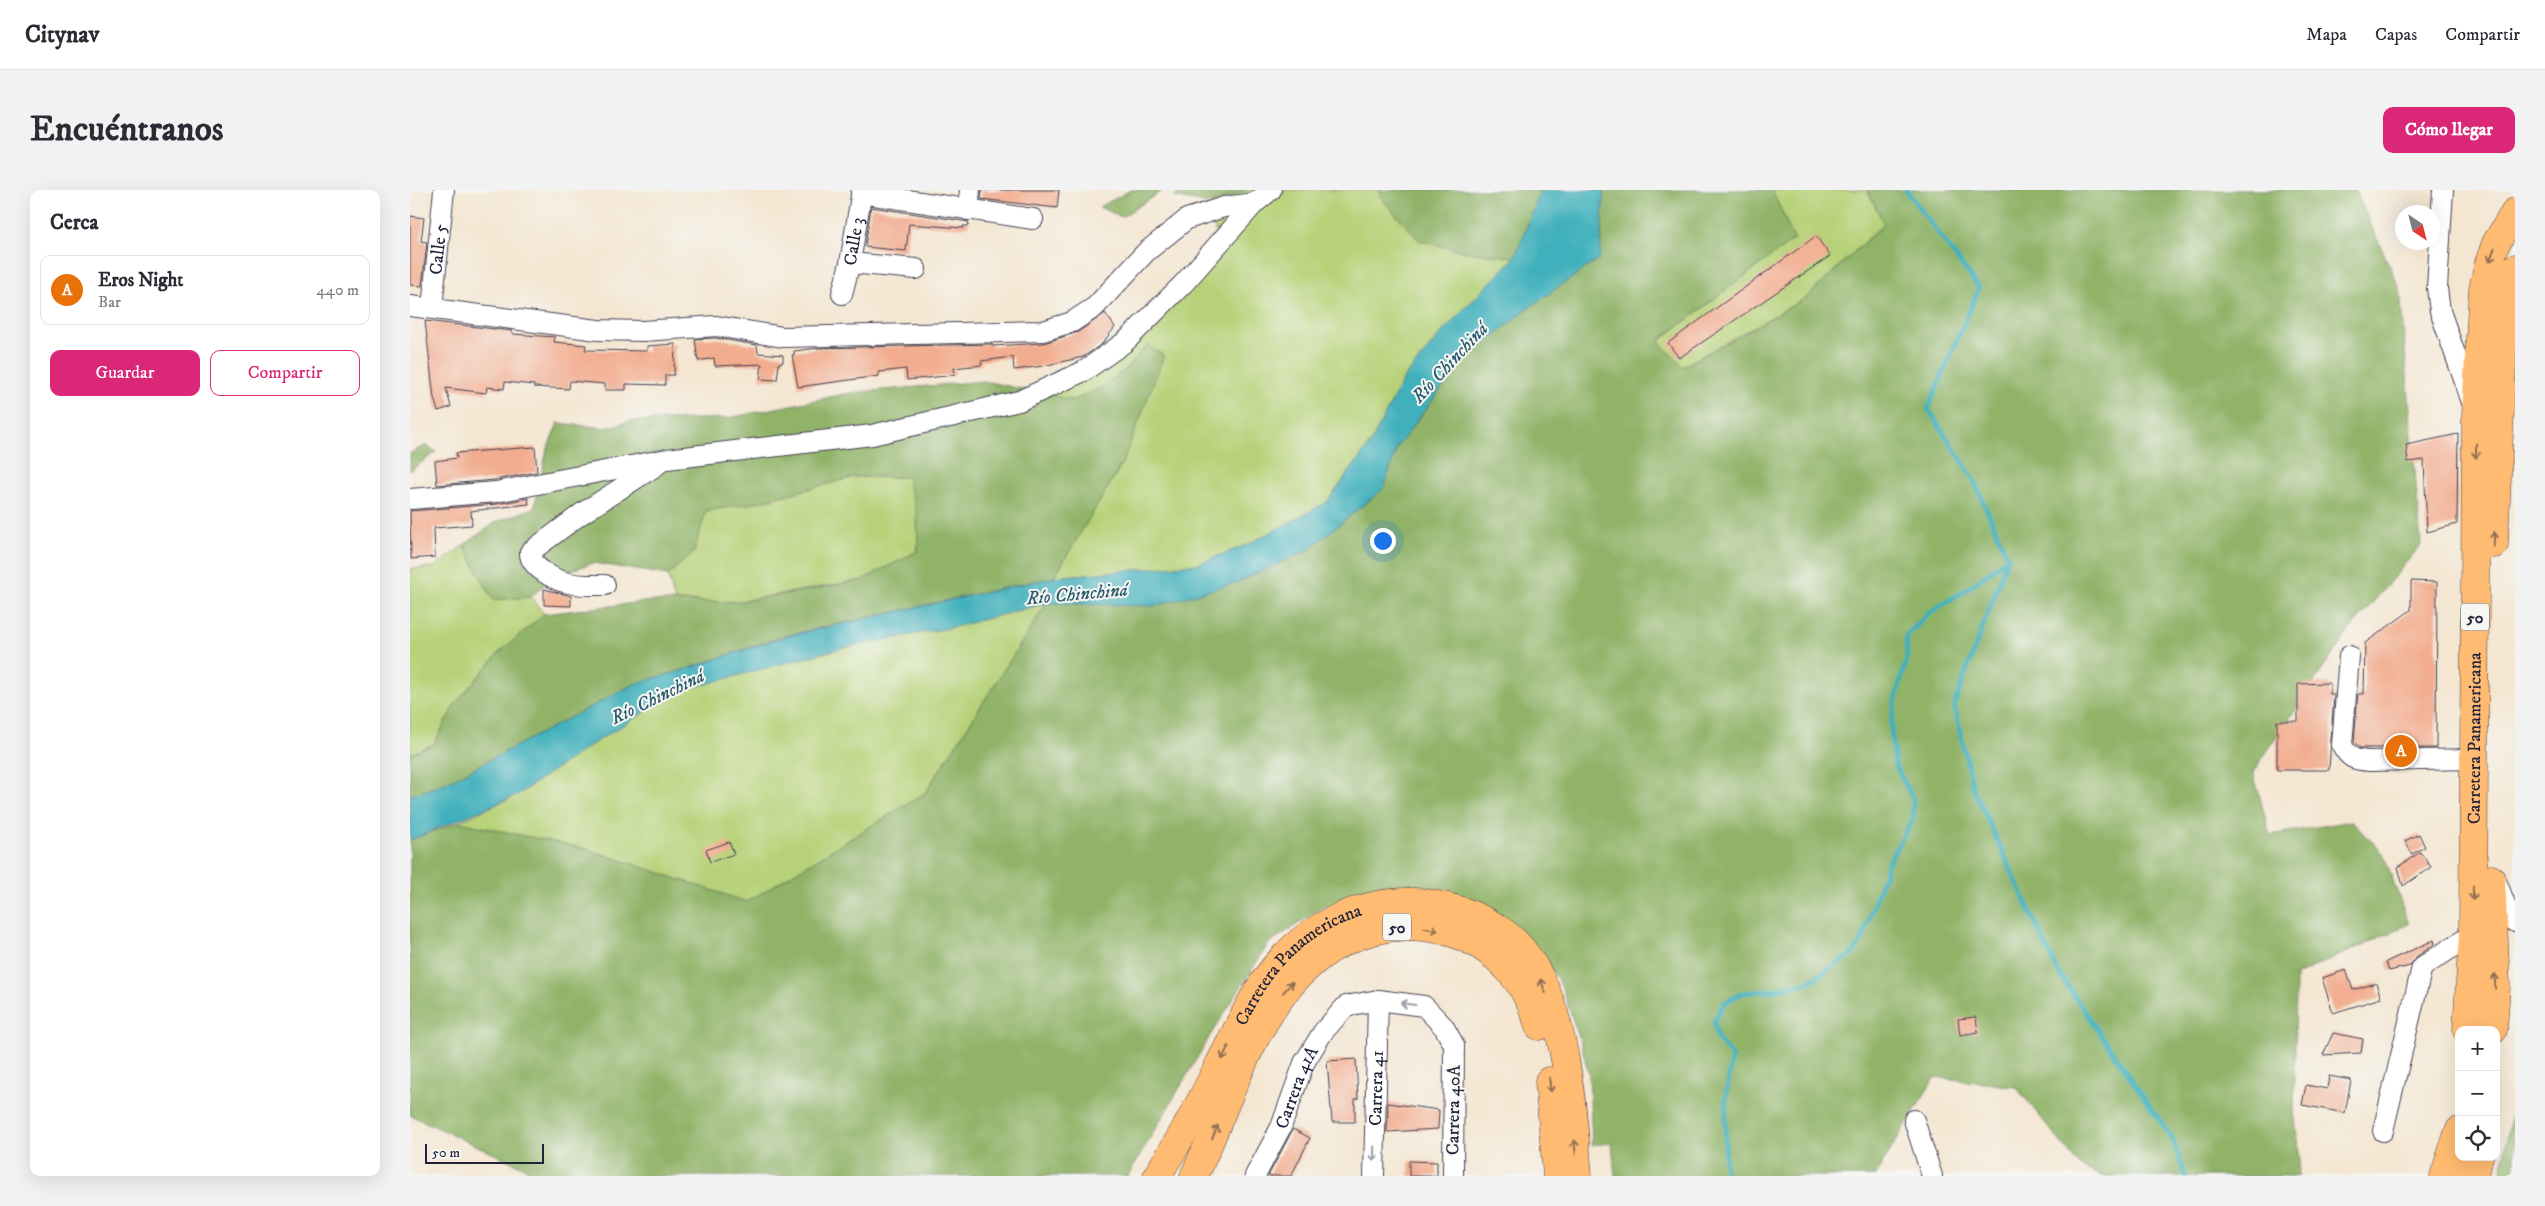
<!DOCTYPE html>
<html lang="es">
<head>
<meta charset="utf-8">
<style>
	body { margin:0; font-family:"IM FELL DW Pica",serif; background:#f2f2f3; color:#2b2b33 }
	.controls { position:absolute; right:15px; bottom:15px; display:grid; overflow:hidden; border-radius:10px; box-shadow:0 5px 20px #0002 }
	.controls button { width:45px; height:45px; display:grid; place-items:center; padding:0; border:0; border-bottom:1px solid #e1e1e2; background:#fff; color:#2b2b33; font:25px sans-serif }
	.compass { position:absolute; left:1985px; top:15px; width:45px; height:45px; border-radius:50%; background:#fff; box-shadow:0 5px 20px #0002; rotate:145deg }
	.scale { position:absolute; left:15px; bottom:12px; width:119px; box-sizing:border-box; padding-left:5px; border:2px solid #22223b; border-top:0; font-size:14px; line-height:18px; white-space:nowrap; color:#22223b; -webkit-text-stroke:4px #f6f6f2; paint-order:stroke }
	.you { position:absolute; left:972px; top:350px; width:18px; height:18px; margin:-12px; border:4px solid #fff; border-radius:50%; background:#1a73e8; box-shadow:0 0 0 8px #1a73e833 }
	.badge { display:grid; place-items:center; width:32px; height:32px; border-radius:50%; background:#db2777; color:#fff; font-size:16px; font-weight:700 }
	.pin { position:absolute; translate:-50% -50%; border:2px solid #fff; box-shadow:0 1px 5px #0006 }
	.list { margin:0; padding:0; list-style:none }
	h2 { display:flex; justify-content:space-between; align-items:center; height:65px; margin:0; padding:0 20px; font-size:21px }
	h2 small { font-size:16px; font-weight:400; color:#7c7c81 }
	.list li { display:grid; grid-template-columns:32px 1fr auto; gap:15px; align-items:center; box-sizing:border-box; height:70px; margin:0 10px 10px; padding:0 10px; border:1px solid #e1e1e2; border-radius:10px }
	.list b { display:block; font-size:19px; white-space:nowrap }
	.list p { margin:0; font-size:16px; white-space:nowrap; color:#7c7c81 }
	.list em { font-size:16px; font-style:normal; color:#7c7c81 }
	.actions { display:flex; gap:10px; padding:15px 20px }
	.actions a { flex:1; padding:11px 0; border:1px solid #db2777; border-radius:10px; text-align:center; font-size:18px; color:#db2777 }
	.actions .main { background:#db2777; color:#fff }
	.icon { flex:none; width:28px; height:28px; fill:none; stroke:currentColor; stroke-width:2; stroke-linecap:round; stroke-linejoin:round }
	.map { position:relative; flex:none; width:2105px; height:986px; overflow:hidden; border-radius:10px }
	header { display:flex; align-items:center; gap:30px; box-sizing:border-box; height:70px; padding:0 25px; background:#fff; border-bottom:1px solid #e1e1e2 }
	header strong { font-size:24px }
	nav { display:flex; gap:28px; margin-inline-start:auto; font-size:18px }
	.intro { display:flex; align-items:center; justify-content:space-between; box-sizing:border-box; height:120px; padding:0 30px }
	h1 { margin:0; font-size:35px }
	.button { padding:12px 22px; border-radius:10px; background:#db2777; color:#fff; font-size:18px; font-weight:700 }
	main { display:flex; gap:30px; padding:0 30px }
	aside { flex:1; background:#fff; border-radius:10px; box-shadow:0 5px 20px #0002 }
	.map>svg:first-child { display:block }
</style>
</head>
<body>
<header>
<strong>Citynav</strong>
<nav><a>Mapa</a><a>Capas</a><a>Compartir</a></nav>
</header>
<div class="intro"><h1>Encuéntranos</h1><a class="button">Cómo llegar</a></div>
<main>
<aside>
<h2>Cerca<small></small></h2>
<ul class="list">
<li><span class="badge" style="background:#e8710a">A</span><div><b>Eros Night</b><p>Bar</p></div><em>440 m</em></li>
</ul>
<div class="actions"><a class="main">Guardar</a><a>Compartir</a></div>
</aside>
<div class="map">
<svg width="2105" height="986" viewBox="0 0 2105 986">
	<rect width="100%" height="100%" fill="#f6f6f2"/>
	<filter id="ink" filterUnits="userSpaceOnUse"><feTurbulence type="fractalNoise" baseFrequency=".02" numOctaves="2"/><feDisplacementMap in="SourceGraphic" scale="10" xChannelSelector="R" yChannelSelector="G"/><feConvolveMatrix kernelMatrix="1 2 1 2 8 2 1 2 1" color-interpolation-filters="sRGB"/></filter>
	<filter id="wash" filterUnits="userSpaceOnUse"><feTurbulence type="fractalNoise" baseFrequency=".0096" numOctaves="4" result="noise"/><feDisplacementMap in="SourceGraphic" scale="20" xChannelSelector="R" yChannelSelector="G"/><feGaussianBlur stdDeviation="1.12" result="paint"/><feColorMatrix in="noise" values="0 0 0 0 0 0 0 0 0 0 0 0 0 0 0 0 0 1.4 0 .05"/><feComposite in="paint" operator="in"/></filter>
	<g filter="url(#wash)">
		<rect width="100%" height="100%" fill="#f4e6d1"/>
		<g fill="#b6d177" stroke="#6c7a59">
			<path d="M837,0H969L971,8L1057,62L1105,67L1035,139L994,188L960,254L917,312L839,354L788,374L644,387L712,274L737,155C718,177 694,203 665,210C658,212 646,206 638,205L808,60L801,14Z"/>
			<polygon points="1362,0 1457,0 1474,33 1396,108 1272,177 1248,152 1383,49"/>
			<polygon points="444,287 497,287 507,324 508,361 452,390 325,412 265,411 258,385 284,362 295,321 348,312"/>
			<polygon points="54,355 83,410 121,407 134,424 90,462 45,514 24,554 0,564 0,379 24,377"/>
			<polygon points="637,413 515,603 337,712 177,659 48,632 107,605 190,549 269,501 431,458 544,437"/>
		</g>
		<g fill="#90b368" stroke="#596a52">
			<polygon points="721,0 753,0 712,27 689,17"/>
			<polygon points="777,0 837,0 801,14 763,7"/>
			<polygon points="969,0 1131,0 1105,67 1057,62 1010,51 971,8"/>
			<polygon points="1194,0 1362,0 1384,49 1248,151 1273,177 1396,108 1474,34 1457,0 1945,0 1990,99 2011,355 1938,442 1843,582 1860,645 1942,631 1973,663 1999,734 1886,785 1884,920 1890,971 1888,986 1691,986 1670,976 1606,897 1525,887 1465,986 1205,986 1202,953 1182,955 1179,886 1171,853 1150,793 1130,763 1035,703 973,696 912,718 859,753 801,844 718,986 132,986 0,925 0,650 48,632 177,659 337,712 515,603 637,413 672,413 898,360 973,299 987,257 1050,174 1113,122 1193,12"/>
			<polygon points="737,155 754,166 712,274 644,387 373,446 277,479 225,494 38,592 0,606 0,564 24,554 45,514 90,462 134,424 241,411 325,412 394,401 452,390 508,361 507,324 497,287 444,287 348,312 296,321 284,362 258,385 183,373 143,386 121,407 83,410 54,355 86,332 124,318 137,260 148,233 196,238 220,231 318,228 440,203 574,191 664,210 695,195 720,175"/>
			<polygon points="17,255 26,262 0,281 0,263"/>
			<polygon points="2105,898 2105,986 2091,986"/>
		</g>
		<polygon fill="#41b0bc" stroke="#32697c" points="1131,0 1194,0 1190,68 1113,122 1050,174 987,257 974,298 898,360 828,392 745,416 637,413 544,437 431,458 269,501 190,549 107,605 0,650 0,606 38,592 224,494 277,479 373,447 644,387 788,374 839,354 917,312 960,254 994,188 1035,139 1105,67"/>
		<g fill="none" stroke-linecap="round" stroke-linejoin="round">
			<g stroke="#41b0bc" stroke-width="5">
				<polyline points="1496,0 1569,98 1518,219 1562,286 1598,368 1544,515 1563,598 1648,782 1763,950 1775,986"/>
				<polyline points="1315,986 1316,907 1322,866 1307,848 1304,831 1314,813 1332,803 1365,800 1399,792 1443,763 1452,750 1478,673 1503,629 1503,609 1485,575 1481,537 1485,511 1497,468 1496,446 1520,422 1556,400 1598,368"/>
			</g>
		</g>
		<g id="blocks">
			<g fill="#f2ad90">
				<polygon points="572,0 649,0 647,18 571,9"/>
				<polygon points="461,17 559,32 558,36 553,36 553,38 499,34 496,61 455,57"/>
				<polygon points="0,26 14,28 11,51 17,52 12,96 0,95"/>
				<polygon points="1406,46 1420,66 1269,168 1258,153"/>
				<polygon points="695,123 705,137 692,154 673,167 633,176 604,180 603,167 571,171 572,175 544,178 545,184 536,186 497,190 496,179 469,182 469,186 388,197 382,165 384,165 384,161 409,158 582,154 582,156 634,153 668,142"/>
				<polygon points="15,131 102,141 102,144 145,147 144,152 176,155 175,160 237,161 237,156 265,154 264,185 255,185 255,195 216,194 216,200 195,200 195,194 160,191 159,199 124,197 124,195 95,192 94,199 77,197 76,203 36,198 41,217 28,221 24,208"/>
				<polygon points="305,148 347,155 348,163 373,165 373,172 369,173 367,190 350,189 352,174 305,176 304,168 288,171 285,149"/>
				<polygon points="2048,244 2047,334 2017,342 2014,270 1998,272 1996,255"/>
				<polygon points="125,257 127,282 84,290 27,295 25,271 47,268 46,263"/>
				<polygon points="118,308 119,314 61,321 62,335 24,338 25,367 1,369 0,321 87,314"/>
				<polygon points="2001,391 2027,392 2026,558 1950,558 1944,552 1948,504 1954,504 1955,453 2001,420"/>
				<polygon points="134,399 161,406 161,416 134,415"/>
				<polygon points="1920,493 1920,504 1924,504 1919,580 1867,580 1867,531 1888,531 1888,494"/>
				<polygon points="2009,644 2015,657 2002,664 1995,651"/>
				<polygon points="319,652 324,664 300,672 296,660"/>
				<polygon points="2010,662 2021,677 1993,696 1988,677"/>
				<polygon points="2024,750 2025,754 2006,767 2000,776 1979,781 1976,772"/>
				<polygon points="1936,780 1943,800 1966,793 1971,808 1923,823 1912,788"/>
				<polygon points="1566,827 1568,842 1550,845 1548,829"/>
				<polygon points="1923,843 1953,849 1951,863 1913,865"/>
				<polygon points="946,869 948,909 945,909 945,932 922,932 917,871"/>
				<polygon points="1919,886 1941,890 1935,923 1892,915 1896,895 1917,899"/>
				<polygon points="978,913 1029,920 1028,939 977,942"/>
				<polygon points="883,939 900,948 881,986 858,986"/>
				<polygon points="999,971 1027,972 1027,986 999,986"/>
			</g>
		</g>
	</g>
	<g filter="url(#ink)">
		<use href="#blocks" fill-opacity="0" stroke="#423f52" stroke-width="1"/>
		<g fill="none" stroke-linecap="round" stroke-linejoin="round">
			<g stroke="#423f52" stroke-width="22">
				<g id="minor">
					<polyline points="2033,0 2027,98 2030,121 2063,215"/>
					<polyline points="451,3 623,29"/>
					<polyline points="558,20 560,0"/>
					<polyline points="440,73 506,79"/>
					<path id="s1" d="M432,104L440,73L452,0"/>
					<polyline points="0,116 188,140 233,141 306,136 373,147 633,141 662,132 685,117 736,62 777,29 814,17 845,13"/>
					<path id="s2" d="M22,118L34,0"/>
					<polyline points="0,309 86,302 257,269 462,245 609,211 674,181 715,152 774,93 845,13 861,0"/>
					<path d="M195,395C184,395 170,396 159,393C146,391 119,377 120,362L171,324L247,275"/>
					<path d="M1939,466L1932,555C1939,569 1945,570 1960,571L2064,569"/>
					<polyline points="2086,691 2101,729 2105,732"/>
					<polyline points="1504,930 1522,986"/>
					<polyline points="1973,941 2012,777 2063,744"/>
					<path id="s3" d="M845,986L871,937L894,873L913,842L936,816L968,810L1014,816L1034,837L1044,855L1043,986"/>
					<path id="s4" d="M964,986L968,810"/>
				</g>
			</g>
			<g stroke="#423f52" stroke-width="29">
				<g id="highway">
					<polyline points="2084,354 2094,131 2097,104 2105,78"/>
					<polyline points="2081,689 2086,796 2083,840"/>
					<path id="s5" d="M2057,840L2063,744L2066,225L2071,130L2073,99L2079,73L2086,53L2105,22"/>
					<polyline points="1139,891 1147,986"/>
					<path id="s6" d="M747,986C770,950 791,912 810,873C829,837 844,799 872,769C903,735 947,714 993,712C1014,711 1032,715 1052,721C1072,728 1096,741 1110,757C1157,810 1162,918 1168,986"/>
					<path d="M784,986C827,898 855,769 963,741C989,735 1017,735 1042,743C1085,757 1117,792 1129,836"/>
					<polyline points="2034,986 2049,941"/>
					<polyline points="2063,986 2069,967"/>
				</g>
			</g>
			<use href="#minor" stroke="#fff" stroke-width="20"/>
			<use href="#highway" stroke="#ffbb71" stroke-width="28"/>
		</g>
		<defs><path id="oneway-shaft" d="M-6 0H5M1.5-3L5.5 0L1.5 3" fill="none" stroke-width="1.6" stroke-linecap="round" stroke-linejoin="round" transform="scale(1.25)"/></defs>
		<g stroke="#906e56">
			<use href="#oneway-shaft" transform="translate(2082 65) rotate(110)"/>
			<use href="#oneway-shaft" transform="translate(2066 261) rotate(90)"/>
			<use href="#oneway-shaft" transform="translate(2084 349) rotate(-88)"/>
			<use href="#oneway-shaft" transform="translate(2063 703) rotate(90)"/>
			<use href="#oneway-shaft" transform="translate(1021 739) rotate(9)"/>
			<use href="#oneway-shaft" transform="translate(2085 791) rotate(-91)"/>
			<use href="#oneway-shaft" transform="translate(1133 796) rotate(-111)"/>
			<use href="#oneway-shaft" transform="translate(878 797) rotate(-48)"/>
			<use href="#oneway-shaft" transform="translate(815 863) rotate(116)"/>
			<use href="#oneway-shaft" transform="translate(1140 895) rotate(84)"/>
			<use href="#oneway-shaft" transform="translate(805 942) rotate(-67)"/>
			<use href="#oneway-shaft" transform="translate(1165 957) rotate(-96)"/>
		</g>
		<g stroke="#9c9ca7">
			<use href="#oneway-shaft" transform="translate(998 814) rotate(-172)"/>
			<use href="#oneway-shaft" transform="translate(964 964) rotate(92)"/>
		</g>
	</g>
	<g text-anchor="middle" stroke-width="4" stroke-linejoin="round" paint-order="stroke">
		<g fill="#f6f6f2" stroke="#626272" stroke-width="1">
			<rect x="2051" y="413.5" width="28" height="27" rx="4"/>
			<rect x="973" y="723.5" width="28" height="27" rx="4"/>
		</g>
		<g font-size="16" font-weight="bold" fill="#22223b">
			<text x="2065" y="433">50</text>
			<text x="987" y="743">50</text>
		</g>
		<g font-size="18" fill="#22223b" stroke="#f6f6f2">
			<text dy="6" stroke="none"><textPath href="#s1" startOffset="54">Calle 3</textPath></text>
			<text dy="6" stroke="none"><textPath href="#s2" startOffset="59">Calle 5</textPath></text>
			<text dy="6" stroke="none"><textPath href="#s5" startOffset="292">Carretera Panamericana</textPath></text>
			<text dy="6" stroke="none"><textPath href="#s6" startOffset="259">Carretera Panamericana</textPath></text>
			<text dy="6" stroke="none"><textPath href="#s3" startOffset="98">Carrera 41A</textPath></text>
			<text dy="6" stroke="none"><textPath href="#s4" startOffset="88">Carrera 41</textPath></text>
			<text transform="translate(1043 920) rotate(-89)" y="6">Carrera 40A</text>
		</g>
		<g font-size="19" font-style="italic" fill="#2e5b6f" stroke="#f6f6f2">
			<text transform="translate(1039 172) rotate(-47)" y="7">Río Chinchiná</text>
			<text transform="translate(667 403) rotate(-5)" y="7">Río Chinchiná</text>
			<text transform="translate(247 506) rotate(-26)" y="7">Río Chinchiná</text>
		</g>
	</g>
</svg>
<div class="controls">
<button>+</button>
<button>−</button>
<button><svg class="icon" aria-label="locate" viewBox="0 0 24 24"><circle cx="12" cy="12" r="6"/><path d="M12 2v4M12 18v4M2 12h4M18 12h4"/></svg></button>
</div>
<svg class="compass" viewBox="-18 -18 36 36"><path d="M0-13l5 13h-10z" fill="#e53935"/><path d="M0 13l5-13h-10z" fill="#7c7c81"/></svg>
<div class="scale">50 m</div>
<div class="you"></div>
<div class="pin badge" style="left:1991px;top:561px;background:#e8710a">A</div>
</div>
</main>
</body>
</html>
